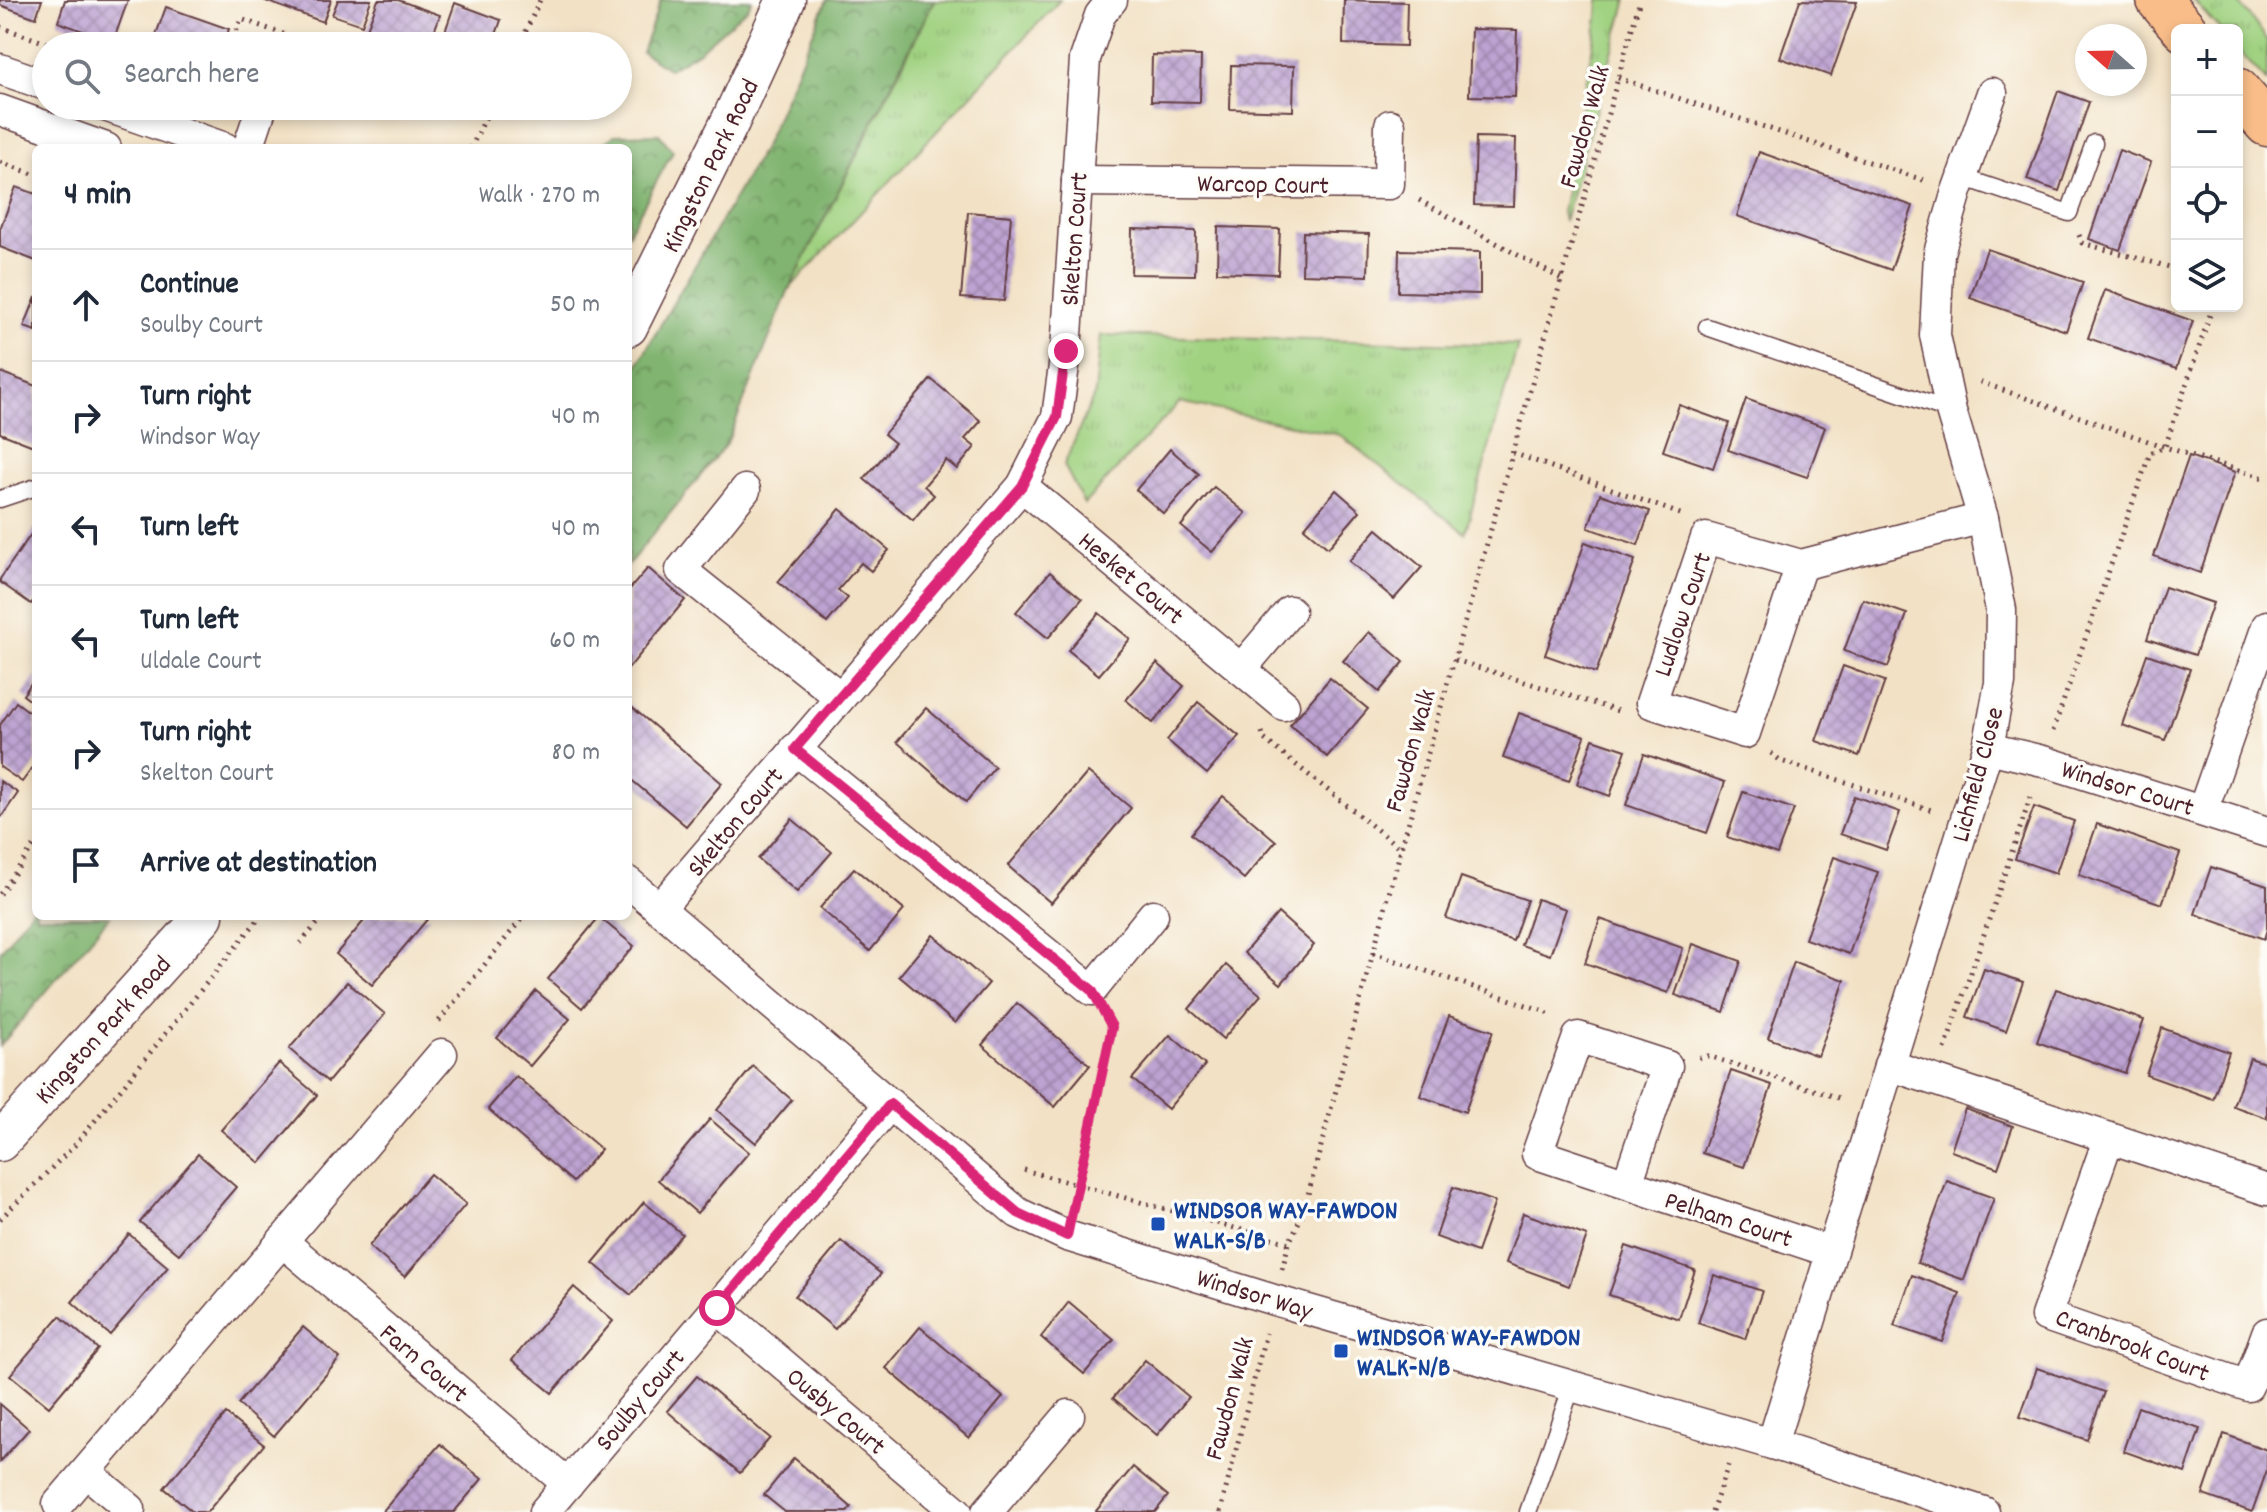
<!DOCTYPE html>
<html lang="en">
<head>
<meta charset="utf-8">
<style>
	body { margin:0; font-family:Dekko,sans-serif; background:#f2f2f3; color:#1f2937 }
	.controls { position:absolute; right:24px; top:24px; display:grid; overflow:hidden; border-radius:12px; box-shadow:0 4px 12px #0003 }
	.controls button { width:72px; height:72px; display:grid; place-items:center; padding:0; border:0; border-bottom:2px solid #e0e1e3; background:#fff; color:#1f2937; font:40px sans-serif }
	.compass { position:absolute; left:2075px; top:24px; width:72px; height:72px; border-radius:50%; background:#fff; box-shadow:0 4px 12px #0003; rotate:290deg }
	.stop { position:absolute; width:24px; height:24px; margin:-18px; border:6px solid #db2777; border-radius:50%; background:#fff }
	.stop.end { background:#db2777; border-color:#fff; box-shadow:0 2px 8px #0008 }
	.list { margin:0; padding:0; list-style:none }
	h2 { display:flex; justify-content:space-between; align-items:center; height:104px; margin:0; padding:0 32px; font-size:34px }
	h2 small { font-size:26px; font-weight:400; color:#747a83 }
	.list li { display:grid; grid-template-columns:52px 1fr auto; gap:24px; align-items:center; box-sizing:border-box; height:112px; padding:0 32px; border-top:2px solid #e0e1e3 }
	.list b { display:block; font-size:30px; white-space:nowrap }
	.list p { margin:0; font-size:26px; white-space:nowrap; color:#747a83 }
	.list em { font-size:26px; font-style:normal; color:#747a83 }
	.icon { flex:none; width:44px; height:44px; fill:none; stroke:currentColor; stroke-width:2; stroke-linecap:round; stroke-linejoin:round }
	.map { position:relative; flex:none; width:2267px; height:1512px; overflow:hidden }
	.search { position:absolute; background:#fff; box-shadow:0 4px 12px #0003; left:32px; top:32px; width:600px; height:88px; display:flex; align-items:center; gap:20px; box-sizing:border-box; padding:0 28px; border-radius:44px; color:#747a83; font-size:30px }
	.panel { position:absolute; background:#fff; box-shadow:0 4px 12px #0003; left:32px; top:144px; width:600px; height:776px; border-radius:12px }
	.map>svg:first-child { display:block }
</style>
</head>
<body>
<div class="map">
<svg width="2267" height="1512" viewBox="0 0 2267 1512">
	<defs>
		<pattern id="grass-tufts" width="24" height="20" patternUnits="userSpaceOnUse" patternTransform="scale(2)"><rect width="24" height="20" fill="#a0d281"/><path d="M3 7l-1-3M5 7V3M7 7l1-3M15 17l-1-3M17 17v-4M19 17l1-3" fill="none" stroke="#8bb470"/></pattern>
		<pattern id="forest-crowns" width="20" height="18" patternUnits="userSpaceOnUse" patternTransform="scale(2)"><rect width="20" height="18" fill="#80b46f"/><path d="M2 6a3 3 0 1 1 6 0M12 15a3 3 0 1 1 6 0" fill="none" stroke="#6b925b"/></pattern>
		<pattern id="building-cross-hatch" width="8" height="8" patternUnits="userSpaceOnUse" patternTransform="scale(2)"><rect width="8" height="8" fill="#bda3d2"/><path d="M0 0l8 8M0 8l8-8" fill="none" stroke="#9c84ab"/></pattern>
	</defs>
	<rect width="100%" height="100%" fill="#fdfcf7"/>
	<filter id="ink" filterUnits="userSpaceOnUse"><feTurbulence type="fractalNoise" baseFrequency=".0125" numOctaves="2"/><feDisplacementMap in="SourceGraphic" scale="16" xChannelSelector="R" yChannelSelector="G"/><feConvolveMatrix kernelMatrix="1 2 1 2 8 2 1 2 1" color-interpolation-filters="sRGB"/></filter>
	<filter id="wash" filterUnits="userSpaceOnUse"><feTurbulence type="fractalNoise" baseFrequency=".006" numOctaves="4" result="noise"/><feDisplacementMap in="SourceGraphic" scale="32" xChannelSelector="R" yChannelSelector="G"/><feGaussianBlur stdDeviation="1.8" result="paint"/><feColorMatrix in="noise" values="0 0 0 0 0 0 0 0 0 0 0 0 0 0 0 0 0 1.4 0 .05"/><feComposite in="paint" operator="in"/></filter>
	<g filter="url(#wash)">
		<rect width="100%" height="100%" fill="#f2e1c4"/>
		<g fill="url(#grass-tufts)" stroke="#757856" stroke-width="2">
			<polygon points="934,0 1060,0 789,289 920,30"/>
			<polygon points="1599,0 1627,0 1564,221 1562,212 1598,18"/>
			<polygon points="2193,0 2237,0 2267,39 2267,82 2237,49 2237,30 2220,30"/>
			<polygon points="1101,335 1518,345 1465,533 1340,435 1180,402 1084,504 1064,465 1095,393"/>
		</g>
		<g fill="url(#forest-crowns)" stroke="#656a4d" stroke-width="2">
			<polygon points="661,0 752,0 748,8 699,51 669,69 642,52"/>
			<polygon points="827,0 934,0 789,289 727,443 628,565 628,381 764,147"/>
			<polygon points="659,134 673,151 628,234 628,148 597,148 615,135"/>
			<polygon points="36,904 36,916 110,916 0,1046 0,952"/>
		</g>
		<g id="blocks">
			<g fill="url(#building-cross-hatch)">
				<polygon points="0,0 42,0 36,18 0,5"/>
				<polygon points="65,0 128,0 113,42 58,22"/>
				<polygon points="263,0 331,0 323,22"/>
				<polygon points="338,0 371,0 362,25 332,15"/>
				<polygon points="378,0 398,0 440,15 429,46 381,46 363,40"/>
				<polygon points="1344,0 1407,2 1406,46 1343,44"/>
				<polygon points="1800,0 1857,2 1831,76 1780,58"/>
				<polygon points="455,3 501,20 492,46 440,46"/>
				<polygon points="166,7 229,29 223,46 152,46"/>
				<polygon points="1471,29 1517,30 1515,97 1469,96"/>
				<polygon points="1152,55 1201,56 1200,102 1151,101"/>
				<polygon points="1231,65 1294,66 1293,111 1230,109"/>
				<polygon points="2058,91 2089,102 2059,191 2027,180"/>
				<polygon points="1476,137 1516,138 1514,206 1474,205"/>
				<polygon points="2119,150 2151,162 2120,250 2089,239"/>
				<polygon points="1759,152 1913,206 1891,270 1737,216"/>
				<polygon points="16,187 36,194 36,261 0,247 0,229"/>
				<polygon points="968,212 1011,216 1004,301 961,298"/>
				<polygon points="1218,227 1280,229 1278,274 1217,272"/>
				<polygon points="1132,229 1196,231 1195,275 1131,274"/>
				<polygon points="1303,232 1369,234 1368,276 1302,274"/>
				<polygon points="1987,249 2083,282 2066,331 1970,298"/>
				<polygon points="1399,250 1480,252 1480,294 1398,292"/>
				<polygon points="2105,290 2193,321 2176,369 2088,338"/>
				<polygon points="36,297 36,331 24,327"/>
				<polygon points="0,372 36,386 36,447 0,433"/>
				<polygon points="931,379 981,421 965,439 975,447 957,469 946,460 924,486 934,495 913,520 864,479 895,443 884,434"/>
				<polygon points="1746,399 1825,427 1807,477 1728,450"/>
				<polygon points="1679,405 1729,423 1713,468 1663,451"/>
				<polygon points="1170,449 1199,474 1164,514 1136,490"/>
				<polygon points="2189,456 2235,472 2200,573 2154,556"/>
				<polygon points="1214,487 1246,513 1212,552 1181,526"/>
				<polygon points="1336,490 1360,511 1328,548 1304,528"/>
				<polygon points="1600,494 1650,511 1638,545 1588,528"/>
				<polygon points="840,509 889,550 871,571 861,563 838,590 848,598 827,623 778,582"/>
				<polygon points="36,527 36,598 31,604 0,582 0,579"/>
				<polygon points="1377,529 1422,567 1394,599 1349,561"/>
				<polygon points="1585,542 1635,560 1596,673 1545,655"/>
				<polygon points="648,568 685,600 628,669 628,591"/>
				<polygon points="1050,572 1082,599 1048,638 1016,612"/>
				<polygon points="2165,587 2213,603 2195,655 2147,639"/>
				<polygon points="1863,599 1907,614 1888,667 1844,651"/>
				<polygon points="1099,613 1130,639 1099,675 1068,650"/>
				<polygon points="1369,632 1404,662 1379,692 1343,661"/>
				<polygon points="2147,654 2190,669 2165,740 2122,725"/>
				<polygon points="1157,663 1184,686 1153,723 1126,700"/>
				<polygon points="1843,666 1885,681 1859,756 1816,741"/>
				<polygon points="36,676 36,705 23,695"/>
				<polygon points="1330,678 1368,709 1327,757 1290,725"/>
				<polygon points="16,702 36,717 36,763 22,782 0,767 0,725"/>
				<polygon points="1198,702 1239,736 1207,774 1167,740"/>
				<polygon points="628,704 722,783 686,826 628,777"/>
				<polygon points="926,708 995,767 966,802 897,742"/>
				<polygon points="1519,713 1585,736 1569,781 1503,758"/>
				<polygon points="1593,739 1626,750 1610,796 1577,784"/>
				<polygon points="1644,754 1725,782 1707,833 1626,805"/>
				<polygon points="1088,772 1131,808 1051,903 1008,866"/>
				<polygon points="0,781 18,793 0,819"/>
				<polygon points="1743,792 1794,809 1777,854 1727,837"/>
				<polygon points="1223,796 1276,841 1244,879 1191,834"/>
				<polygon points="1854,796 1900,812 1886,850 1840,834"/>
				<polygon points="2034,807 2074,821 2056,873 2015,859"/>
				<polygon points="792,819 832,852 797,892 758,859"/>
				<polygon points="2097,824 2180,853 2162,904 2079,875"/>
				<polygon points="1834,857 1878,872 1849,954 1805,939"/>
				<polygon points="2211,867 2267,886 2267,929 2264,939 2195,914"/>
				<polygon points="854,868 904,910 870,951 820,908"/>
				<polygon points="1461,877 1527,900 1513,941 1446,918"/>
				<polygon points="1537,899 1566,909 1550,955 1521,945"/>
				<polygon points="1278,913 1314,945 1281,984 1244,953"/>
				<polygon points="368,916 430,916 372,985 336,954"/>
				<polygon points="599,917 634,946 582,1008 548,979"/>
				<polygon points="1600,919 1683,948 1668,993 1585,963"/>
				<polygon points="933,935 989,983 955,1023 899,976"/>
				<polygon points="1693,944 1741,961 1724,1012 1675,995"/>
				<polygon points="1794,962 1845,980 1818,1056 1768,1038"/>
				<polygon points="1226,965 1261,995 1223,1039 1189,1009"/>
				<polygon points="1984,969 2023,982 2006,1031 1967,1017"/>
				<polygon points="347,982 385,1014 328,1082 289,1049"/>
				<polygon points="2056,989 2144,1020 2125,1073 2037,1042"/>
				<polygon points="536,991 570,1019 530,1066 497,1038"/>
				<polygon points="1017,1003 1090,1065 1055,1107 982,1045"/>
				<polygon points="1449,1016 1493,1031 1465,1112 1420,1096"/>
				<polygon points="2162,1028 2229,1052 2213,1099 2146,1075"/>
				<polygon points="1170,1035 1205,1065 1168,1109 1132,1079"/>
				<polygon points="2250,1058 2267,1064 2267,1118 2233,1106"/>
				<polygon points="279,1063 317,1095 260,1163 221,1130"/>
				<polygon points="753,1066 792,1100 756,1143 717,1110"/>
				<polygon points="1731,1071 1772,1085 1744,1167 1702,1153"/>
				<polygon points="516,1076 601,1149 573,1182 488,1109"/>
				<polygon points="1965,1109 2013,1126 1998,1168 1951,1151"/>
				<polygon points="710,1119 749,1152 697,1213 658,1180"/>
				<polygon points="198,1154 236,1187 179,1254 140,1222"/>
				<polygon points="430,1174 466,1204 405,1277 369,1246"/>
				<polygon points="1947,1181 1994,1198 1964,1280 1917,1263"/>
				<polygon points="1453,1187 1495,1202 1477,1252 1436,1237"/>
				<polygon points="644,1202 682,1234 631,1295 593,1263"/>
				<polygon points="1523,1213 1587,1236 1569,1286 1506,1263"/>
				<polygon points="129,1234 168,1267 110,1335 72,1302"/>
				<polygon points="841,1241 881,1274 835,1329 795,1296"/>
				<polygon points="1626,1246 1695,1270 1679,1319 1609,1295"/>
				<polygon points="1714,1275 1762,1291 1745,1339 1698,1323"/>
				<polygon points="1912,1275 1960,1293 1942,1342 1894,1326"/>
				<polygon points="574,1287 613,1321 552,1393 512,1360"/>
				<polygon points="1069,1302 1114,1340 1084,1374 1041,1337"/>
				<polygon points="60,1316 98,1349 49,1407 10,1375"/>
				<polygon points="303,1327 340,1358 274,1436 238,1404"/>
				<polygon points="920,1327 1003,1397 969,1438 886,1368"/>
				<polygon points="1145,1360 1189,1397 1157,1435 1113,1398"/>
				<polygon points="2037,1368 2104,1392 2087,1440 2020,1417"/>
				<polygon points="697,1376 770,1438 740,1473 667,1411"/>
				<polygon points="0,1404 29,1429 0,1462"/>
				<polygon points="2138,1407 2200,1429 2185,1473 2123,1451"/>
				<polygon points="226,1414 264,1445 207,1512 193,1512 164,1488"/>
				<polygon points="2224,1434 2267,1450 2267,1470 2252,1512 2203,1495"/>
				<polygon points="440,1444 482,1479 454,1512 382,1512"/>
				<polygon points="794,1458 851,1507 847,1512 785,1512 764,1495"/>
				<polygon points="1133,1467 1168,1496 1155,1512 1097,1512 1096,1511"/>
			</g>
		</g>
	</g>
	<g filter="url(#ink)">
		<use href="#blocks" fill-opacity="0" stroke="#633c42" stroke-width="2"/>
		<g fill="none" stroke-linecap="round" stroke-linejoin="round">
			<g stroke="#633c42" stroke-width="19">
				<g id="service">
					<polyline points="1962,177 2069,213 2094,143"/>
					<polyline points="1707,327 1951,411"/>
					<polyline points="0,499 36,487"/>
					<polyline points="1528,1512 1572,1386"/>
				</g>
			</g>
			<g stroke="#633c42" stroke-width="33">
				<g id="minor">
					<polyline points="0,69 46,85"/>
					<polyline points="105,106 225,148"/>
					<polyline points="0,110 106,148"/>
					<polyline points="248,148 262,106"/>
					<polyline points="1077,181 1389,184 1390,125"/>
					<polyline points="1022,486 1284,705"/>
					<polyline points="745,490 681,570 840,697"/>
					<polyline points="1801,565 1706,538 1651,703 1745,733 1801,565 1983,518"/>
					<polyline points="1241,669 1290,611"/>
					<polyline points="1988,748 2043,761 2267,832"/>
					<polyline points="795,749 1092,990 1153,915"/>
					<polyline points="2203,810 2267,626"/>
					<polyline points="628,882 1018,1213 1067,1236 1274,1300 1772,1444 1984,1512"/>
					<polyline points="659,909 1022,486 1057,417 1066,351 1085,59 1100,15 1112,0"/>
					<polyline points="1889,1065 2267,1190"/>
					<polyline points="2108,1140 2046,1316 2248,1386 2267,1333"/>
					<polyline points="1627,1184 1667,1066 1578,1037 1537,1154 1831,1252"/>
					<polyline points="282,1241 568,1484"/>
					<polyline points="717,1308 957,1512"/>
					<polyline points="1772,1444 1988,748 2000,683 2001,610 1983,518 1951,411 1935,335 1939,253 1957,191 1992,93"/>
					<polyline points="86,1472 130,1509"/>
					<polyline points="58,1504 442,1054"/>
					<polyline points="544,1512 890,1104"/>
					<polyline points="987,1512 1069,1415"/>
				</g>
			</g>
			<g stroke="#633c42" stroke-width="41">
				<g id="tertiary">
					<polyline points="628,327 731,120 786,0"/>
					<polyline points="0,1142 204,916"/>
				</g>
			</g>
			<g stroke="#633c42" stroke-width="47">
				<g id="trunk">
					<polyline points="2159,0 2185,30"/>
					<polyline points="2237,90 2267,124"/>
				</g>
			</g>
			<g stroke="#633c42" stroke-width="5" stroke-dasharray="2 6" stroke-linecap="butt">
				<polyline points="0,27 55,46"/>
				<polyline points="231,46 241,19 317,46"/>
				<polyline points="519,46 540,0"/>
				<polyline points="1618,78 1926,181"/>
				<polyline points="471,148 491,106"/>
				<polyline points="0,162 36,175"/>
				<polyline points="1419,200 1561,279"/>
				<polyline points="2079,235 2082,243 2177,269"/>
				<polyline points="1980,382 2165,447 2267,479"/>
				<polyline points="1513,453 1683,515"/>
				<polyline points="1455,660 1618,711"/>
				<polyline points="2053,731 2150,453 2165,447 2213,306"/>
				<polyline points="1262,732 1264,739 1401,849"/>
				<polyline points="1771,753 1781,761 1934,811"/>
				<polyline points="0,894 36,843"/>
				<polyline points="300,943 324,916"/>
				<polyline points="1373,953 1544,1011 1552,1017"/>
				<polyline points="439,1021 524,916"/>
				<polyline points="1945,1049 2032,793"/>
				<polyline points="1699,1058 1708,1056 1842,1099"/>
				<polyline points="1024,1170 1289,1243"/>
				<polyline points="1074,1204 1112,1027 1107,1019"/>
				<polyline points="0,1219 76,1144 261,916"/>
				<polyline points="1282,1269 1289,1243 1303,1213 1401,849 1640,0"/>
				<polyline points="1220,1512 1266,1333"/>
				<polyline points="1712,1512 1728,1465"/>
			</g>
			<use href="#service" stroke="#fff" stroke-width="16"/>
			<use href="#minor" stroke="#fff" stroke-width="30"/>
			<use href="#tertiary" stroke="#fff" stroke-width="38"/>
			<use href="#trunk" stroke="#f8bd89" stroke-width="44"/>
		</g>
	</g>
	<g fill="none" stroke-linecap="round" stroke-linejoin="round" filter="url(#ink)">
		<polyline stroke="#db2777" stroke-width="10" points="717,1308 890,1104 1018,1213 1067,1236 1112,1027 1092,990 795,749 1022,486 1057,417 1066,351"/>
	</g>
	<g fill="#1a4fb4" stroke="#fdfcf7" stroke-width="3">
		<rect x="1150" y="1216" width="16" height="16" rx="4"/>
		<rect x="1333" y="1343" width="16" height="16" rx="4"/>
	</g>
	<g text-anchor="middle" stroke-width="7" stroke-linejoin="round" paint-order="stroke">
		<g font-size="26" fill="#4a1f2b" stroke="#fdfcf7">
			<text transform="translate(1583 126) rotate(-74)" y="9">Fawdon Walk</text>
			<text transform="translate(709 165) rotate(-64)" y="9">Kingston Park Road</text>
			<text transform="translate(1263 183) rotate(1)" y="9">Warcop Court</text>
			<text transform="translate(1073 239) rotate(-86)" y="9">Skelton Court</text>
			<text transform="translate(1132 577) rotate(40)" y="9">Hesket Court</text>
			<text transform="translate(1681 614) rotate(-71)" y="9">Ludlow Court</text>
			<text transform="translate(1409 750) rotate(-74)" y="9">Fawdon Walk</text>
			<text transform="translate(1976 774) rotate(-75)" y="9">Lichfield Close</text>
			<text transform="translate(2128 787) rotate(17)" y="9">Windsor Court</text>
			<text transform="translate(734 821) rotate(-50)" y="9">Skelton Court</text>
			<text transform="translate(102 1029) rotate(-48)" y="9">Kingston Park Road</text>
			<text transform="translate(1729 1218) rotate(18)" y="9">Pelham Court</text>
			<text transform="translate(1255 1293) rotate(17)" y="9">Windsor Way</text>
			<text transform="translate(2133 1344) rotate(21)" y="9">Cranbrook Court</text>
			<text transform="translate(425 1362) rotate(40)" y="9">Farn Court</text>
			<text transform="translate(1228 1398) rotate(-75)" y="9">Fawdon Walk</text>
			<text transform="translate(639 1399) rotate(-50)" y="9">Soulby Court</text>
			<text transform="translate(837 1410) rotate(40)" y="9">Ousby Court</text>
		</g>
		<g font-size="26" font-weight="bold" fill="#164399" stroke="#fdfcf7" text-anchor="start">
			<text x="1174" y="1218">WINDSOR WAY-FAWDON<tspan x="1174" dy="30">WALK-S/B</tspan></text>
			<text x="1357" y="1345">WINDSOR WAY-FAWDON<tspan x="1357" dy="30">WALK-N/B</tspan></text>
		</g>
	</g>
</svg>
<div class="controls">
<button>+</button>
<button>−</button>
<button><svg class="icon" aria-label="locate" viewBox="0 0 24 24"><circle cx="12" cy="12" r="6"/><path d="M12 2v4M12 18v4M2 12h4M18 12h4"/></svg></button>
<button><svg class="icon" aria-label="layers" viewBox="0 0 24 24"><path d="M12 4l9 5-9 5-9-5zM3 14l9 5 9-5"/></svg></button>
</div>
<svg class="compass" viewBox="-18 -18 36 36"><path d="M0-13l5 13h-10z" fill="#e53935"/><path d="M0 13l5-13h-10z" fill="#747a83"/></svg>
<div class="stop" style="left:717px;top:1308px"></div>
<div class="stop end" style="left:1066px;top:351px"></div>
<div class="search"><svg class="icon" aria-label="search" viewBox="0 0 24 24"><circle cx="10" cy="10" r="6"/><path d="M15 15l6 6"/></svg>Search here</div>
<section class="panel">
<h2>4 min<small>Walk · 270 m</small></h2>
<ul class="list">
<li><svg class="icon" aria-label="ahead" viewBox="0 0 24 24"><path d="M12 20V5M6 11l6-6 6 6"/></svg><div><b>Continue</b><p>Soulby Court</p></div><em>50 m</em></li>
<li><svg class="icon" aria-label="right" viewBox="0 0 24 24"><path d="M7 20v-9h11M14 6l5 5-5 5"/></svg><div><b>Turn right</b><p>Windsor Way</p></div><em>40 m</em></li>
<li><svg class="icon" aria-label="left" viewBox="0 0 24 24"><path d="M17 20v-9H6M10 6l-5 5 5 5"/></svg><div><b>Turn left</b></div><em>40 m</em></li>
<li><svg class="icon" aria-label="left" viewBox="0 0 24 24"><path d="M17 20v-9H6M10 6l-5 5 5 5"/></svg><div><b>Turn left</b><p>Uldale Court</p></div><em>60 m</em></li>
<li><svg class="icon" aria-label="right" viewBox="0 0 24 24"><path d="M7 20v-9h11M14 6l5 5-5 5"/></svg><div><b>Turn right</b><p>Skelton Court</p></div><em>80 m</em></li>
<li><svg class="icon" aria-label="arrive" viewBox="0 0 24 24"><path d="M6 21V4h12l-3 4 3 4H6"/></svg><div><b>Arrive at destination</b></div></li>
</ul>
</section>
</div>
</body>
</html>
